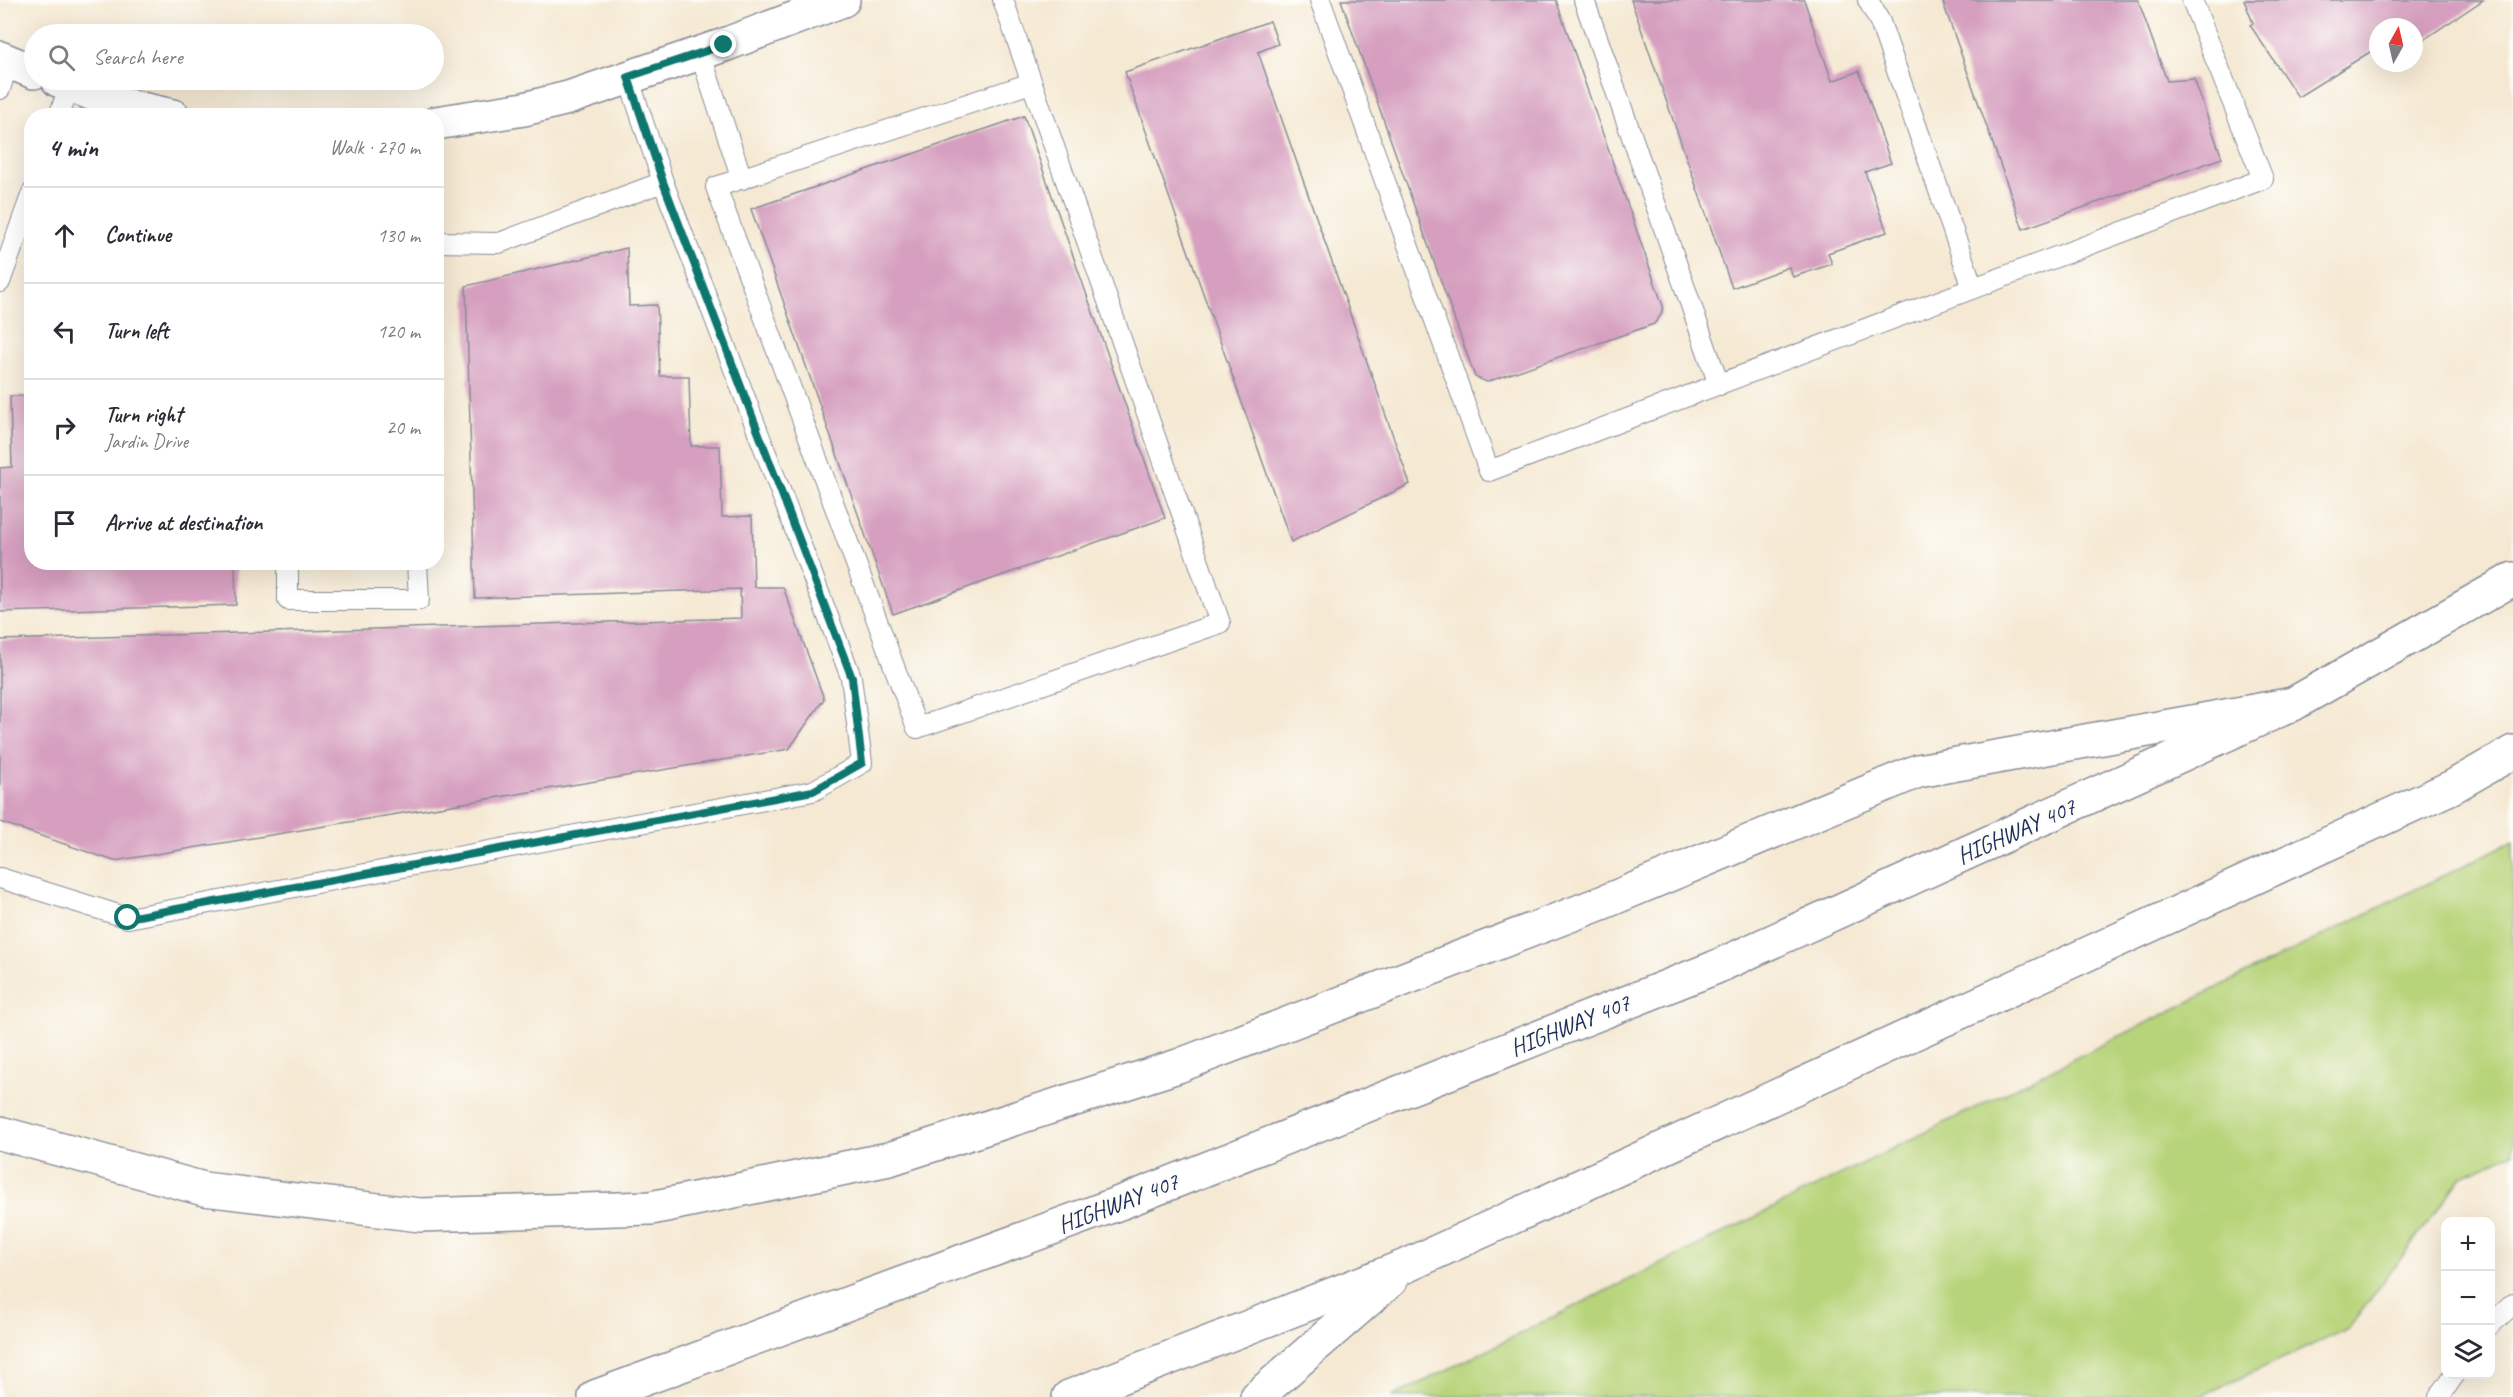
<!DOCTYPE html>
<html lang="en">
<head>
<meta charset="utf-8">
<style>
	body { margin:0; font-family:Caveat,sans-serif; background:#f7f7f7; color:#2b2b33 }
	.controls { position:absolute; right:18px; bottom:18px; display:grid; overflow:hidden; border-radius:12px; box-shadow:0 6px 24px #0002 }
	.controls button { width:54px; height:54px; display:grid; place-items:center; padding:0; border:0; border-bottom:2px solid #e1e1e2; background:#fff; color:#2b2b33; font:30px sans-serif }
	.compass { position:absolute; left:2369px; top:18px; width:54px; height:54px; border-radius:50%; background:#fff; box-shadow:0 6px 24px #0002; rotate:8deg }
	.stop { position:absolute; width:18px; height:18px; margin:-14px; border:4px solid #0f766e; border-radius:50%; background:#fff }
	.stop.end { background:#0f766e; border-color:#fff; box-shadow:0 2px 6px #0008 }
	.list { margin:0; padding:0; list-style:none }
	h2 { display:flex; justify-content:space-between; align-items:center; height:78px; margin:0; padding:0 24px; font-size:26px }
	h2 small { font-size:20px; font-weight:400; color:#7c7c81 }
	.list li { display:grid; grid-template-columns:39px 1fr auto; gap:18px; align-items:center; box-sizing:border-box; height:96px; padding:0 24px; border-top:2px solid #e1e1e2 }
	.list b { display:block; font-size:22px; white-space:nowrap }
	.list p { margin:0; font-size:20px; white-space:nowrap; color:#7c7c81 }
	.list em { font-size:20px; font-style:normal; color:#7c7c81 }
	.icon { flex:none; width:33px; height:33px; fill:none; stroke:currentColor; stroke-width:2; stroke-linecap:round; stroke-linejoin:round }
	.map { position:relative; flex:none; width:2513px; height:1397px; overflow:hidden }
	.search { position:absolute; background:#fff; box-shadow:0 6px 24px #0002; left:24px; top:24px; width:420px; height:66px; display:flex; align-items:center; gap:15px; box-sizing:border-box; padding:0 21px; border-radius:33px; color:#7c7c81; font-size:22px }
	.panel { position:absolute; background:#fff; box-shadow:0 6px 24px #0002; left:24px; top:108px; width:420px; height:462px; border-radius:24px }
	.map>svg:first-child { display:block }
</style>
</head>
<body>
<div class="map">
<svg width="2513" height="1397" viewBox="0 0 2513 1397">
	<rect width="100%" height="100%" fill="#fdfcf7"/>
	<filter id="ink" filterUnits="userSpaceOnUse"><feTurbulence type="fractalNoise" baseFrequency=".0167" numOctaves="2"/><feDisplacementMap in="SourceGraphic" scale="12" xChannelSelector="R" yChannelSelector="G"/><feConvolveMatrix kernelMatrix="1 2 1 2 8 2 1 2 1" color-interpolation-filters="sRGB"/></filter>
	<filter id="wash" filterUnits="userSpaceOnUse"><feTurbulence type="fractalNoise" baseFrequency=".008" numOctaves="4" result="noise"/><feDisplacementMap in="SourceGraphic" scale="24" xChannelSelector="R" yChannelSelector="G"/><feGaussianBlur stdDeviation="1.35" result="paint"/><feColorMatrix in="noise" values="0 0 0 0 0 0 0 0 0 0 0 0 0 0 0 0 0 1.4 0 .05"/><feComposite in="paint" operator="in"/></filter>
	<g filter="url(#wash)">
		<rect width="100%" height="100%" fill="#f5e9d3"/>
		<polygon fill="#b8d47a" stroke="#6a826c" stroke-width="1.5" points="2513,841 2513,1153 2462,1176 2349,1328 2199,1397 1392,1397"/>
		<g id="blocks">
			<g fill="#d69fbf">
				<polygon points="1341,0 1556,0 1663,306 1661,315 1654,324 1487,382 1475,377"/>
				<polygon points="1631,0 1804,0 1832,81 1859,71 1891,163 1865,172 1887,232 1828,253 1832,264 1793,277 1789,267 1732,288"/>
				<polygon points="1942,0 2138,0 2167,81 2194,79 2222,158 2023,229"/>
				<polygon points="2244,0 2483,0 2414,46 2414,27 2378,27 2378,47 2298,97 2250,25 2253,23"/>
				<polygon points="1270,21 1278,44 1258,52 1410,484 1291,542 1125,72"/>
				<polygon points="1024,116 1165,518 893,614 751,209"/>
				<polygon points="627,248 629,306 657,305 660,376 689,376 691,446 720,446 722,517 752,516 754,587 783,587 824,699 789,749 114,861 0,822 0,640 741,618 740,589 475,598 466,286"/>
				<polygon points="10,396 32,396 32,562 235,562 236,605 0,612 0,468 12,467"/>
			</g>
		</g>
	</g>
	<g filter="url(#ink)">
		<use href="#blocks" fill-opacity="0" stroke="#888c98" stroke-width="1.5"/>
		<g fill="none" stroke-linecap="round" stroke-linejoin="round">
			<g stroke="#888c98" stroke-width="22">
				<g id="lane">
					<polyline points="1003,0 1220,623 917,728 716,187 1031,83"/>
					<polyline points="1320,0 1489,471 2263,179 2192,0"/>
					<polyline points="1584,0 1719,385"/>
					<polyline points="1868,0 1880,22 1973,288"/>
					<polyline points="700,53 742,179"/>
					<polyline points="0,89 8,63"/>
					<polyline points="59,116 70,84"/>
					<polyline points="436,242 499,243 663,182 628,77"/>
					<polyline points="0,282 32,193"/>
					<polyline points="288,562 288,600 419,600 417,562"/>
					<polyline points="0,878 128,918 813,791 862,763 851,677 663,182"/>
					<polyline points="2490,1325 2513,1304"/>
					<polyline points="2439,1397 2455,1374"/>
				</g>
			</g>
			<g stroke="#888c98" stroke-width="36">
				<g id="street">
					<polyline points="0,58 34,72"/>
					<polyline points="58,80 115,103 173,116"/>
					<polyline points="436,123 524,109 568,98 724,45 843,0"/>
				</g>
			</g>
			<g stroke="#888c98" stroke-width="36">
				<g id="highway">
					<polyline points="0,1133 204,1189 420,1215 651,1208 889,1159 1178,1066 1604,902 1918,771 2293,704"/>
					<polyline points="595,1397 1125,1201 1714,968 2293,704 2513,579"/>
					<polyline points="1069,1397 1408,1265 2452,787 2513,752"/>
					<polyline points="1257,1397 1391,1280"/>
				</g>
			</g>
			<use href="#lane" stroke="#fff" stroke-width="20"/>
			<use href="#street" stroke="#fff" stroke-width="33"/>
			<use href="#highway" stroke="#fff" stroke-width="33"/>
		</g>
	</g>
	<g fill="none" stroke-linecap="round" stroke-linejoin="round" filter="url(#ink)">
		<polyline stroke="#0f766e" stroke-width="8" points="128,918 813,791 862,763 852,678 663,182 628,77 724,45"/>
	</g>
	<g text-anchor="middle" stroke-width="4.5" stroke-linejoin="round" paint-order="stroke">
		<g font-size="24" fill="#1b2f5e" stroke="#fdfcf7">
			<text transform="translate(2016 831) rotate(-24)" y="8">HIGHWAY 407</text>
			<text transform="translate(1570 1025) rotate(-22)" y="8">HIGHWAY 407</text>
			<text transform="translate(1118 1203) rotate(-21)" y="8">HIGHWAY 407</text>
		</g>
	</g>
</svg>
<div class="controls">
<button>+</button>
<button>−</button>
<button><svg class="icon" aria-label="layers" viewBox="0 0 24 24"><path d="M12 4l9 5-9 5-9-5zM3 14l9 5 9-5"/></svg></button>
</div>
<svg class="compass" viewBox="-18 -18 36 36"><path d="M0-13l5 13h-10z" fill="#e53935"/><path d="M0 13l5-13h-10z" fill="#7c7c81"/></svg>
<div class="stop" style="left:128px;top:918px"></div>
<div class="stop end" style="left:724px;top:45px"></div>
<div class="search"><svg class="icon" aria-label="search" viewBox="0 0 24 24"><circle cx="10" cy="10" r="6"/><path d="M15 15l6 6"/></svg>Search here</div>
<section class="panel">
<h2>4 min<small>Walk · 270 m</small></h2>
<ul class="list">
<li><svg class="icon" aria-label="ahead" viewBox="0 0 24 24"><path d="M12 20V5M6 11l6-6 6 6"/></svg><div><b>Continue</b></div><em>130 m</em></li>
<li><svg class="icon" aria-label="left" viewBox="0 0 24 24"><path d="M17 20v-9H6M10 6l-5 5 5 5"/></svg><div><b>Turn left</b></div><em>120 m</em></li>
<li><svg class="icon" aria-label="right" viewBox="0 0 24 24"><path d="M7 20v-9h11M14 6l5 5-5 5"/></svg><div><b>Turn right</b><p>Jardin Drive</p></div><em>20 m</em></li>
<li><svg class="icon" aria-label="arrive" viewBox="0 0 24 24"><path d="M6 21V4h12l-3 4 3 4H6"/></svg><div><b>Arrive at destination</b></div></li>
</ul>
</section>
</div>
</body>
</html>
